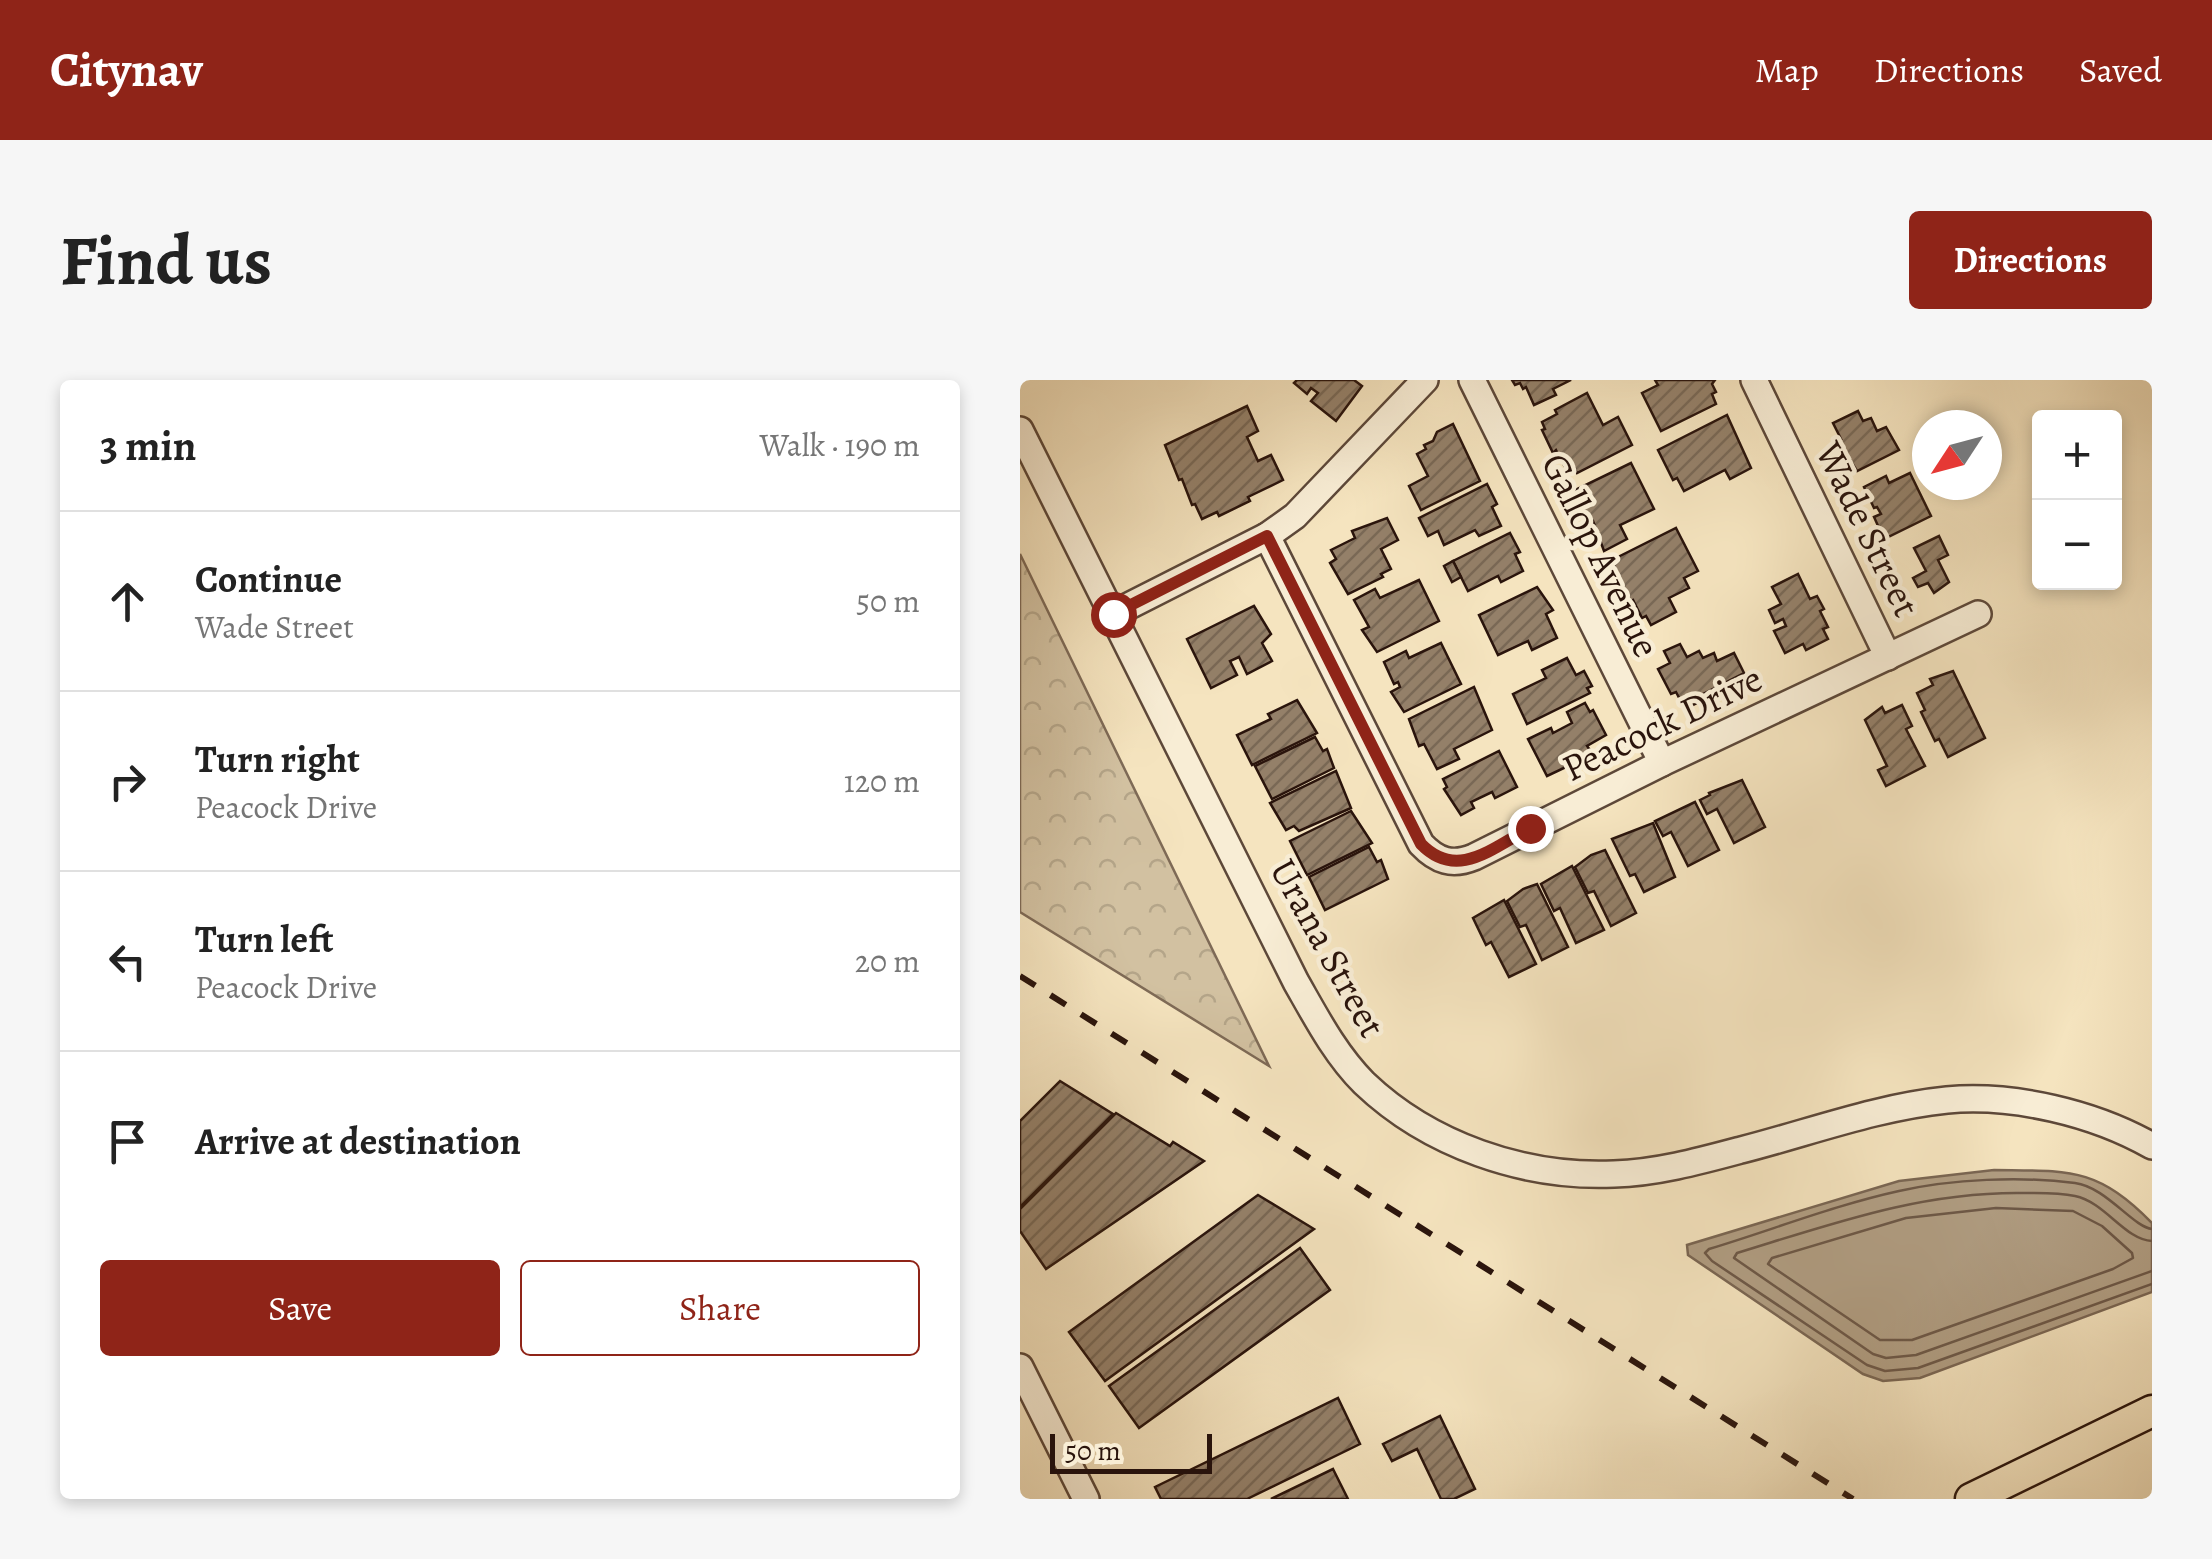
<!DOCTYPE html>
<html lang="en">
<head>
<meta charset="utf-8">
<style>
	body { margin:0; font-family:Alegreya,serif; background:#f6f6f6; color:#222 }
	.controls { position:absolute; right:30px; top:30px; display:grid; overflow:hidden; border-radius:10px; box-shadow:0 5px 15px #0003 }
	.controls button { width:90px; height:90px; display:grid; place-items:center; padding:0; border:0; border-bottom:2px solid #e0e0e0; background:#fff; color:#222; font:50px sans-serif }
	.compass { position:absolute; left:892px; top:30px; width:90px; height:90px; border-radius:50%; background:#fff; box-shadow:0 5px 15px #0003; rotate:234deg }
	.scale { position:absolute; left:30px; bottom:25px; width:162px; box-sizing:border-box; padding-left:10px; border:5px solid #2a140c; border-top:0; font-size:28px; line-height:35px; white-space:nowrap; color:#2a140c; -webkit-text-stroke:8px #f8edd5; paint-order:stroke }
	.stop { position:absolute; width:30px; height:30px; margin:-22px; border:8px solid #8f2418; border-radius:50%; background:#fff }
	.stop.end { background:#8f2418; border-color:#fff; box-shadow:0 2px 10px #0008 }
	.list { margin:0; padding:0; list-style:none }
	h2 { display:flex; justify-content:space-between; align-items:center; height:130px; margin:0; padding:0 40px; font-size:42px }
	h2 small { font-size:32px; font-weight:400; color:#767676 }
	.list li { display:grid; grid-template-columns:65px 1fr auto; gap:30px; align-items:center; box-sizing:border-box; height:180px; padding:0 40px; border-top:2px solid #e0e0e0 }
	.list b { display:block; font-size:38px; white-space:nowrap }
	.list p { margin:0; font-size:32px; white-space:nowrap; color:#767676 }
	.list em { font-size:32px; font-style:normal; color:#767676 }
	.actions { display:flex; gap:20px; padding:30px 40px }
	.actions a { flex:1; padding:22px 0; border:2px solid #8f2418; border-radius:10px; text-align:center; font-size:35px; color:#8f2418 }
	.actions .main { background:#8f2418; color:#fff }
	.icon { flex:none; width:55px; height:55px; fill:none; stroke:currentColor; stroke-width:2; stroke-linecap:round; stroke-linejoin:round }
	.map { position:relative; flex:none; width:1132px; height:1119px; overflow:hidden; border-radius:10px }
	header { display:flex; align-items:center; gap:60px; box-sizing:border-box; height:140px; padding:0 50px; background:#8f2418; color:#fff }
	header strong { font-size:48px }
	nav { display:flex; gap:55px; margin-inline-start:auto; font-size:35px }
	.intro { display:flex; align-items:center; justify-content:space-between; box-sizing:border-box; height:240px; padding:0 60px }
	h1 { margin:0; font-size:70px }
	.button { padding:25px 45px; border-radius:10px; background:#8f2418; color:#fff; font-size:35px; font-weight:700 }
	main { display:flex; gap:60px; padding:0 60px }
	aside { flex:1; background:#fff; border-radius:10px; box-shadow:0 5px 15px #0003 }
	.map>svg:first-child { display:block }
</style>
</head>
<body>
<header>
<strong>Citynav</strong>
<nav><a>Map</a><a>Directions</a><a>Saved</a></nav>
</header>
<div class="intro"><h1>Find us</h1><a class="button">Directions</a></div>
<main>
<aside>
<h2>3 min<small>Walk · 190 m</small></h2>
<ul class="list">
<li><svg class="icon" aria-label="ahead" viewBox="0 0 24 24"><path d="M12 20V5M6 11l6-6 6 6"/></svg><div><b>Continue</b><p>Wade Street</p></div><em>50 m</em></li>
<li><svg class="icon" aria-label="right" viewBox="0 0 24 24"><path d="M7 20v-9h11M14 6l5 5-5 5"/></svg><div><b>Turn right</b><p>Peacock Drive</p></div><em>120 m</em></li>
<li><svg class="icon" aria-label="left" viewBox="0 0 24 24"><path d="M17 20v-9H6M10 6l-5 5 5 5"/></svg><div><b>Turn left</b><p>Peacock Drive</p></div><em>20 m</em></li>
<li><svg class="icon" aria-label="arrive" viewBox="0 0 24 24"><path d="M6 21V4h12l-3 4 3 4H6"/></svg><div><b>Arrive at destination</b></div></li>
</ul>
<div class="actions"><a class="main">Save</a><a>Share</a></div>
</aside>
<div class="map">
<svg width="1132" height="1119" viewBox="0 0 1132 1119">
	<defs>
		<pattern id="park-crowns" width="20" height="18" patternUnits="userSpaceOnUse" patternTransform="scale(2.5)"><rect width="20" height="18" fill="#d2c1a1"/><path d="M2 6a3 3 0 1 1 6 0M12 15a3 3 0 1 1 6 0" fill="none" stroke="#b4a589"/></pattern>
		<pattern id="building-hatch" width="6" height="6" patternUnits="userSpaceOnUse" patternTransform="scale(2.5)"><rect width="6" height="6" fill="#948069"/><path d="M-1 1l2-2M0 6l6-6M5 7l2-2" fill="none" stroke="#796855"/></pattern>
	</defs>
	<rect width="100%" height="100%" fill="#f5e4bf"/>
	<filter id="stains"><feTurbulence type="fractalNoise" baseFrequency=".002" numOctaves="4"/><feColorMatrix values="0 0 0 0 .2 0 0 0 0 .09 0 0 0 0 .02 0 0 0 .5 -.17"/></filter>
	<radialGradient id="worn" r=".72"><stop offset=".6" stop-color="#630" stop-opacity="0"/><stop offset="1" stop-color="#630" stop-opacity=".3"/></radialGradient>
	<polygon fill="url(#park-crowns)" stroke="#7e6a56" stroke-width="2.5" points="0,174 249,686 0,532"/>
	<path fill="#b09d82" stroke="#7a6653" stroke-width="2.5" d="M974,790C1048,791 1076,786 1132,843V912L900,998L863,1001L843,994L668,875L667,865L879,801Z"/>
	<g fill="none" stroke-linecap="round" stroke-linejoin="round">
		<g stroke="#6d5847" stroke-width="2.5">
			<polygon points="976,828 1053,831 1082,846 1112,873 1113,878 1093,889 892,960 860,960 748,884 752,878 886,838"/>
			<path d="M1132,849C1113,847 1086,807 1055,803C1001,796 932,799 879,811C815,825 752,850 689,869L685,873L692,881L847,985L865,991L898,988L1132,904"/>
			<path d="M1132,861C1105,860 1085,822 1055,816C1037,812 1018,813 1001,813C900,812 812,844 717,873L714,878L853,974L866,978L896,975L1132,891"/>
		</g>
	</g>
	<g fill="url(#building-hatch)" stroke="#2a140c" stroke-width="2.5">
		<polygon points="277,0 334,0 342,6 316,41 291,21 298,13 291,8 287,14 274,3"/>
		<polygon points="492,0 551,0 533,9 536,15 514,25 506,7 503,9 500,3 495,5"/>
		<polygon points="635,0 695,0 692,4 696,12 692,14 696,24 641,51 622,13 638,5"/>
		<polygon points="567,13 583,45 598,37 612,65 557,93 553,85 546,89 536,70 533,73 522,50 525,49 522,42 537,34 535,30"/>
		<polygon points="227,26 238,51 227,57 238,81 251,75 263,100 228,117 230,121 199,136 197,132 182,139 175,124 172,125 162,99 159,100 145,65"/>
		<polygon points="838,31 843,41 851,38 857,51 866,47 879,70 837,91 818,60 821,59 813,43"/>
		<polygon points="707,35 731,88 710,99 705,90 664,111 657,98 653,100 638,70"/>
		<polygon points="433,44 460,101 401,130 389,106 408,96 397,74 406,69 404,65 413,61 417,52"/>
		<polygon points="611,83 634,129 600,145 607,159 584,171 573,141 566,144 558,130 561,129 557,120 560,119 555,110"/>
		<polygon points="890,93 911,136 864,159 854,137 861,134 857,127 854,128 844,107 866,96 869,103"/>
		<polygon points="467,104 477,124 472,127 481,146 459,156 455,150 424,165 418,151 408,156 399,138"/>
		<polygon points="367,138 378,160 361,169 371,189 361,194 363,197 328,214 310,183 316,179 311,170 335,158 332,151"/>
		<polygon points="656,148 678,191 664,198 669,208 649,218 656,232 631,245 626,236 622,238 613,220 609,222 592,180"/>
		<polygon points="490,153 500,172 495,174 503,191 481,202 478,196 448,211 433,181"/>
		<polygon points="919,156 928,175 918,180 929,202 914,213 908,203 898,207 893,198 906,191 894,168"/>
		<polygon points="433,181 441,197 432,202 424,186"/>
		<polygon points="778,194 790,219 797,216 804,229 800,231 808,247 803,249 808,259 786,270 783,264 765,273 754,251 766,246 763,239 755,243 749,230 761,224 752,207"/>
		<polygon points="399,200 419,241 357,272 342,250 349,247 334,220 355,209 360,218"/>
		<polygon points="517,207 533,230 526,234 537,258 512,270 508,261 478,275 459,235"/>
		<polygon points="234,226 251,254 242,263 252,281 227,294 219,277 210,281 217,295 191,308 167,259"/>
		<polygon points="421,263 441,304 384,332 371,312 380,307 378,302 374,304 364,282 386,271 389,278"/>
		<polygon points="660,264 667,277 679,271 683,278 694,273 697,281 714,273 724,293 679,316 683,320 665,329 656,312 651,314 638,289 650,283 644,271"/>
		<polygon points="547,278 556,295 564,291 572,306 567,308 570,313 507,344 493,314 526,298 522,290"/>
		<polygon points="933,291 965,358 928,377 919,359 915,361 901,332 905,330 897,313 913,305 910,299"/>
		<polygon points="454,307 472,350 434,369 439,379 417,389 404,364 399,366 389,339"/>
		<polygon points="277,320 297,353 232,385 217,355 251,339 248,334"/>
		<polygon points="565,323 570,332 573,330 586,355 567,366 570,370 561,375 563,379 527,396 508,359 531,348 533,353 552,343 547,332"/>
		<polygon points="882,325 892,346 886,349 905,386 866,406 858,390 867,386 845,340 862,327 865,333"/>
		<polygon points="295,357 303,371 307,369 314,388 252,419 235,386"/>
		<polygon points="479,371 497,407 475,418 472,412 451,422 454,428 441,435 424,409 427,407 423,399"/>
		<polygon points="316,391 331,428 279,451 274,446 266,450 250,423"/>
		<polygon points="722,400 745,447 714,463 697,429 687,434 680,420 690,415 689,413"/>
		<polygon points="675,422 699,470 668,486 651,452 643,456 635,441"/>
		<polygon points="331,431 352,463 287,495 270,461"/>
		<polygon points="633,443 655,497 624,512 615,494 610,496 592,459"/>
		<polygon points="349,467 357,482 361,480 368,499 305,530 289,497"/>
		<polygon points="585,470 616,533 591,546 574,511 568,513 555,487 571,475"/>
		<polygon points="552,486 584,550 556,563 540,528 534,531 521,504"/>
		<polygon points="517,504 548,567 522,580 506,545 500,547 487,521 503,509"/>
		<polygon points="484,520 516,584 489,597 471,562 466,565 453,538"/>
		<polygon points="40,701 93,734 0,827 0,741"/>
		<polygon points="96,733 150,766 153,762 184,781 26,889 0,851 0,829"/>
		<polygon points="238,815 294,849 85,1001 49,952"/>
		<polygon points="280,868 310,910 119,1048 89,1006"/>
		<polygon points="318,1018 340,1064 227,1119 141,1119 135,1107"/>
		<polygon points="420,1036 455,1109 434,1119 421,1119 397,1069 372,1081 363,1064"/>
		<polygon points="313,1089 328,1119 251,1119"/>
	</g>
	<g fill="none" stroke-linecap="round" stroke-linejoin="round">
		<g stroke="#5d4839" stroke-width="30">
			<g id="minor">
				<polyline points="452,0 642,383"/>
				<polyline points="734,0 868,277"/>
				<path d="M0,50L276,602C296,637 315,674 344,703C409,765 504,798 594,794C636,793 680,781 721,770C788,753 857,727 927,720C994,714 1074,733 1132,766"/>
				<path d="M247,156L401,464C417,481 432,486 454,477L642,383L958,234"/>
				<polyline points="93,234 247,156 275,136 405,0"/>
				<polyline points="0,987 66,1119"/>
			</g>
		</g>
		<g stroke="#2a140c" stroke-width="35">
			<polyline id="major" points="951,1119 1132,1031"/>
		</g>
		<use href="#minor" stroke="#f8edd5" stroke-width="25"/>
		<use href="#major" stroke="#f5e4bf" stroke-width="30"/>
		<polyline stroke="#2a140c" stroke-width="6" stroke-dasharray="18 18" stroke-linecap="butt" points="0,596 833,1119"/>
	</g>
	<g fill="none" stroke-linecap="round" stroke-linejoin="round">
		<path stroke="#8f2418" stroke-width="12" d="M93,234L247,156L401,464C437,501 472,468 510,448"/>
	</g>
	<g text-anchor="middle" stroke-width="9" stroke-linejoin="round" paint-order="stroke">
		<g font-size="38" fill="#2a140c" stroke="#f8edd5">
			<text transform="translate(848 149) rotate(64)" y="13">Wade Street</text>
			<text transform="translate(581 175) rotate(64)" y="13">Gallop Avenue</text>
			<text transform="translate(642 343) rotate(-26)" y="13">Peacock Drive</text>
			<text transform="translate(308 568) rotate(61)" y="13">Urana Street</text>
		</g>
	</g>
	<rect width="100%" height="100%" filter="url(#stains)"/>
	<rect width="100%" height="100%" fill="url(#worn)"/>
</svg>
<div class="controls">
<button>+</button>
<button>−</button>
</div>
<svg class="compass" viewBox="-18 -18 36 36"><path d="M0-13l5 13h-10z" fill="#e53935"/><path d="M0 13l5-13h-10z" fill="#767676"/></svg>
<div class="scale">50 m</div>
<div class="stop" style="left:93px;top:234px"></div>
<div class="stop end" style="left:510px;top:448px"></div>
</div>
</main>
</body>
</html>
